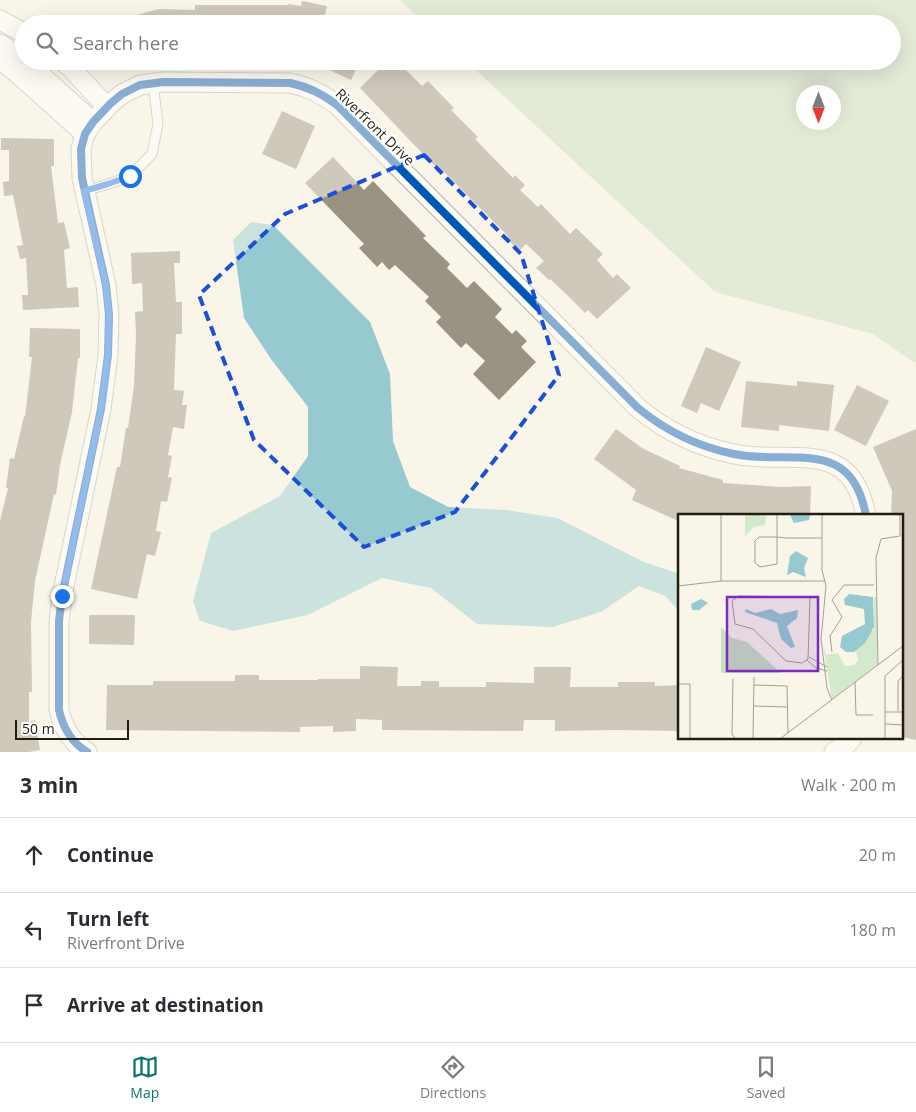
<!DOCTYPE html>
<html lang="en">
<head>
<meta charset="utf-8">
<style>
	body { margin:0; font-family:"Open Sans",sans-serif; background:#f2f2f3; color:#2b2b33 }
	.compass { position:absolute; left:796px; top:85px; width:45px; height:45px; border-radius:50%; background:#fff; box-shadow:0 5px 20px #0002; rotate:180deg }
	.scale { position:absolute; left:15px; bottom:12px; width:114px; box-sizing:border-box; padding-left:5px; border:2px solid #211e10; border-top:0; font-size:14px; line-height:18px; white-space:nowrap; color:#211e10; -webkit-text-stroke:4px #fff; paint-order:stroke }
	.stop { position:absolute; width:15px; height:15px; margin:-11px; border:4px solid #1a73e8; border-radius:50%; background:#fff }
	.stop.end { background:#1a73e8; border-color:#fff; box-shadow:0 1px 5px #0008 }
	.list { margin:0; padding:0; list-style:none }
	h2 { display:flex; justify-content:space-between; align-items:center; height:65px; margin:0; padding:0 20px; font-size:21px }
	h2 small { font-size:16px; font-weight:400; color:#7c7c81 }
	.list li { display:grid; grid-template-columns:32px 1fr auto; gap:15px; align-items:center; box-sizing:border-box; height:75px; padding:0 20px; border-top:1px solid #e1e1e2 }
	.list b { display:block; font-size:19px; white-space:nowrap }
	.list p { margin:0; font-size:16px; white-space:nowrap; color:#7c7c81 }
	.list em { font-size:16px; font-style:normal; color:#7c7c81 }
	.icon { flex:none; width:28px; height:28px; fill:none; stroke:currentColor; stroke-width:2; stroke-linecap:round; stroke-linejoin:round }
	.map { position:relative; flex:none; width:916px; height:752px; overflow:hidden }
	.search { position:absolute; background:#fff; box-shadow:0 5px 20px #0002; left:15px; right:15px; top:15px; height:55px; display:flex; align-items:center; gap:12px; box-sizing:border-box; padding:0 18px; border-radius:28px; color:#7c7c81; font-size:19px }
	.sheet { height:290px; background:#fff }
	nav { display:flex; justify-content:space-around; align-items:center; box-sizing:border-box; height:70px; border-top:1px solid #e1e1e2; background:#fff; font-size:14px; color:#7c7c81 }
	nav a { display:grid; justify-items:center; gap:2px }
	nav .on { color:#0f766e }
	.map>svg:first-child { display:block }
</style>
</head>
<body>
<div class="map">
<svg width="916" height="752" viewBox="0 0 916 752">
	<rect width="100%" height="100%" fill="#f9f6e9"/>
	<path fill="#c8dec0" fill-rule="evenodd" d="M400,0H916V364L873,334L715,292L466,61H892V24H425ZM804,92H834V122H804Z"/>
	<polygon fill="#96c9d0" points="251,222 273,225 370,322 390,374 393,441 410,487 448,507 507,510 557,518 644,562 680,574 680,612 665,596 639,586 601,612 552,627 477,624 431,588 382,578 308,615 233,631 200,621 193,601 211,533 280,496 308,456 308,407 271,359 244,318 233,240"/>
	<g fill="#9a9283">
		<polygon points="302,1 327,6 323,24 118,24 117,20 159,9 195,10 195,5 288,5 288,4 301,6"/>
		<polygon points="310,61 360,61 351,80"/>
		<polygon points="387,61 397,61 422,86 428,81 454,108 451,110 478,137 475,139 513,178 515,175 525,185 520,190 538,207 541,204 570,234 576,228 603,254 597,260 613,278 617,274 631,288 597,319 588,310 585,313 565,293 550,279 549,280 536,268 544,261 526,244 519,251 507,238 508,236 443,171 442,173 421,152 360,88"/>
		<polygon points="282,111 315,126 296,169 262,154"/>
		<polygon points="1,138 54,139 54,166 51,166 58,223 64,222 70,248 64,250 67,288 78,287 79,307 23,310 22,295 28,295 26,258 20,259 17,246 23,245 13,195 4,196 3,182 9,181 9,150 1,150"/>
		<polygon points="333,157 364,190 373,181 426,236 423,238 450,264 447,268 467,288 474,281 502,309 495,317 512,334 516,330 527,341 521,347 536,362 499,400 473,374 485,361 466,343 461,348 436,322 441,317 425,301 429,297 395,265 389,270 382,262 377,267 359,248 364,244 305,183"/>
		<polygon points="180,251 180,263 174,263 176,302 182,302 182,334 176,334 174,390 184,391 182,405 187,405 184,429 173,427 168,455 172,456 168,477 172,478 167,502 161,501 156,531 161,532 155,556 147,554 137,599 91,589 117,467 120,467 126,428 128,428 134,386 136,335 135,312 143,311 142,283 132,284 131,253"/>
		<polygon points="30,328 80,329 80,358 78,358 72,412 60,465 56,495 54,494 35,581 31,622 32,692 29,692 29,722 35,720 40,750 29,752 0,752 0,521 8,488 6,488 10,458 14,459 24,416 25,417 32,357 29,357"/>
		<polygon points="706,347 741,362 719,411 701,403 697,413 681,406"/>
		<polygon points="746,381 797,386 797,381 834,385 829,431 779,425 779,431 741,427"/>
		<polygon points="857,385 889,401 866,446 834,430"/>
		<polygon points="616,429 642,448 680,466 679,468 723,480 723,483 781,487 811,486 810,516 680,516 680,522 632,500 636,490 594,459"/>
		<polygon points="916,429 916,740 902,737 902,516 891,516 892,491 873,447"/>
		<polygon points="89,615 135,615 134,645 89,644"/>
		<polygon points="360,666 398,667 397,686 421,686 421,681 439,681 439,687 486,687 486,682 534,683 534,667 571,667 570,687 618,687 618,682 655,682 655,686 680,685 680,731 617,730 555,731 555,720 524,720 523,731 382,730 382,720 356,719 356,731 333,732 333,726 300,727 300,732 106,730 107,685 153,685 153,681 235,681 235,675 259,675 259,680 318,680 318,679 360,679"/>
	</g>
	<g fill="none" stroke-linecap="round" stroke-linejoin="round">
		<g stroke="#b1aea2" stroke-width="11">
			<polyline id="lane" points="84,191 109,184 130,176 152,154 158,124 153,83"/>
		</g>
		<g stroke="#b1aea2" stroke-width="21">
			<g id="street">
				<polyline points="0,20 24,33"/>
				<polyline points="0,44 24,60"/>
				<polyline points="0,59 18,74 85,134"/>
				<polyline points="25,61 93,122"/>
				<polyline points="62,61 71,68 107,107"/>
				<path d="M87,752C71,742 63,728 59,710V621L62,596L101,409L108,355L109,315L106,285L82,178L81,149L85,134L93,122L111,103L122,94L140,85L163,82L290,83C309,87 322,94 337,105L638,408C666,431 699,447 734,454C791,466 852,435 866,516"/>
				<polyline points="834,752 846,745 852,738"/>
			</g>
		</g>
		<use href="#lane" stroke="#fefefc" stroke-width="9"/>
		<use href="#street" stroke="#fefefc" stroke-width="19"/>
		<g stroke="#fff" stroke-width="11">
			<path id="cycleway" d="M87,752C71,742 63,728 59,710V621L62,596L101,409L108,355L109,315L106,285L82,178L81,149L85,134L93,122L111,103L122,94L140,85L163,82L290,83C309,87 322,94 337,105L638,408C666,431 699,447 734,454C791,466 852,435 866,516"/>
		</g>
		<use href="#cycleway" stroke="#0057b8" stroke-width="8"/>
	</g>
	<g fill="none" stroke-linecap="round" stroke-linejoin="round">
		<polyline stroke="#1a73e8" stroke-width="6" points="62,596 101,409 108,355 109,315 106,285 84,191 108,184 130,176"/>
	</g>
	<path d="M0 0H916V752H0ZM424,155L521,254L559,375L455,512L364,547L254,440L199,295L285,214Z" fill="#f9f6e9" fill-opacity=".55" fill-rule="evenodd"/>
	<path fill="none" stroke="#1d4ed8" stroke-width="4" stroke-dasharray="10 6" stroke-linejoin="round" d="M424,155L521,254L559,375L455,512L364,547L254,440L199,295L285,214Z"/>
	<g text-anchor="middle" stroke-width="5" stroke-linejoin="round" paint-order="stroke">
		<g font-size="14" fill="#211e10" stroke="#fff">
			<text transform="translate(375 127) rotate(44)" y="5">Riverfront Drive</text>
		</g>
	</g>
	<g transform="translate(678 514)">
		<rect width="225" height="225" fill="#f9f6e9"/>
		<path d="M67,1H88L87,11L76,13L67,22ZM196,83L199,84V151L154,185L144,127L148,141L160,139L167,152L176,151L180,147L178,137L196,115Z" fill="#d3e9cb"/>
		<path d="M43,113L54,124L69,128L103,159H43Z" fill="#c8dec0"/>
		<path d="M112,1H132L131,6L116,9ZM118,37L130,44L126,54L128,63L115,58L109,61L112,42ZM171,80L195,83L196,113L187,129L176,138H168L162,133L164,122L187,110L186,95L167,91L166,85ZM23,85L30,89L21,96H14L13,90ZM68,95L77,99L93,95L102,100L120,96L119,104L109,112L117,133L113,134L103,125L99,109L67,98Z" fill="#96c9d0"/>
		<path fill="none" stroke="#a3a092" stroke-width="1" d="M43,1V67M99,1V50L82,53L77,49V27L81,23H99L109,24H144M144,1V56L148,72L143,125L149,174L154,186M0,72L43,67H147M60,82L132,83L130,145L124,149L108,147L75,115L57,110L54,87ZM154,86L166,71H196M154,138L152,122L164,103L154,86M131,143L149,153M129,146L138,154L149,157M200,151L198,44L203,25L222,22V1M55,165L54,220L57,224M177,168L178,201H195M0,170H12V224M76,171L109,172L110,219M76,192L110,193M220,197V167L225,162M207,198H225M207,210L225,211M75,224L76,163M103,224L225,132M207,224V162L225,146"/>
		<path fill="#7b2cbf" fill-opacity="0.15" stroke="#7b2cbf" stroke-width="2.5" d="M49,83H140V157H49Z"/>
		<rect width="225" height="225" fill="none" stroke="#211e10" stroke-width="2.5"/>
	</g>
</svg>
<svg class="compass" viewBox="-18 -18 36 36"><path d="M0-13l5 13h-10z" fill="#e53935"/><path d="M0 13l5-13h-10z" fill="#7c7c81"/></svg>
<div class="scale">50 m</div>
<div class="stop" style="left:130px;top:176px"></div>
<div class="stop end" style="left:62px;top:596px"></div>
<div class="search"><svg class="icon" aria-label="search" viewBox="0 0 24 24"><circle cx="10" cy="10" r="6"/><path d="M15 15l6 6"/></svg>Search here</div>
</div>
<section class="sheet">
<h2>3 min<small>Walk · 200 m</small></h2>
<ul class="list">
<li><svg class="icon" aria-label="ahead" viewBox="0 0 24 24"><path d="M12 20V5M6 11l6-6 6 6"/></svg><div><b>Continue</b></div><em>20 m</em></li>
<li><svg class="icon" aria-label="left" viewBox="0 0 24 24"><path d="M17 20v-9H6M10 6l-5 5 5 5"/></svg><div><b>Turn left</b><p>Riverfront Drive</p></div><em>180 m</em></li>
<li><svg class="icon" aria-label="arrive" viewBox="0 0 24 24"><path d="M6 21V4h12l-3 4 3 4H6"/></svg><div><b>Arrive at destination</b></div></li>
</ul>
</section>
<nav>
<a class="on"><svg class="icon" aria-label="map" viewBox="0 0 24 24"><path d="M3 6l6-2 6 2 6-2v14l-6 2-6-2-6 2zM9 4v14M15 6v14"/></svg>Map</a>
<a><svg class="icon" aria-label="directions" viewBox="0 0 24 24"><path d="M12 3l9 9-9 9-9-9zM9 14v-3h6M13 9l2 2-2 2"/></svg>Directions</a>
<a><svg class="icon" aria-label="saved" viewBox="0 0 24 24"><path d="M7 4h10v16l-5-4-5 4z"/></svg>Saved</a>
</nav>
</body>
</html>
